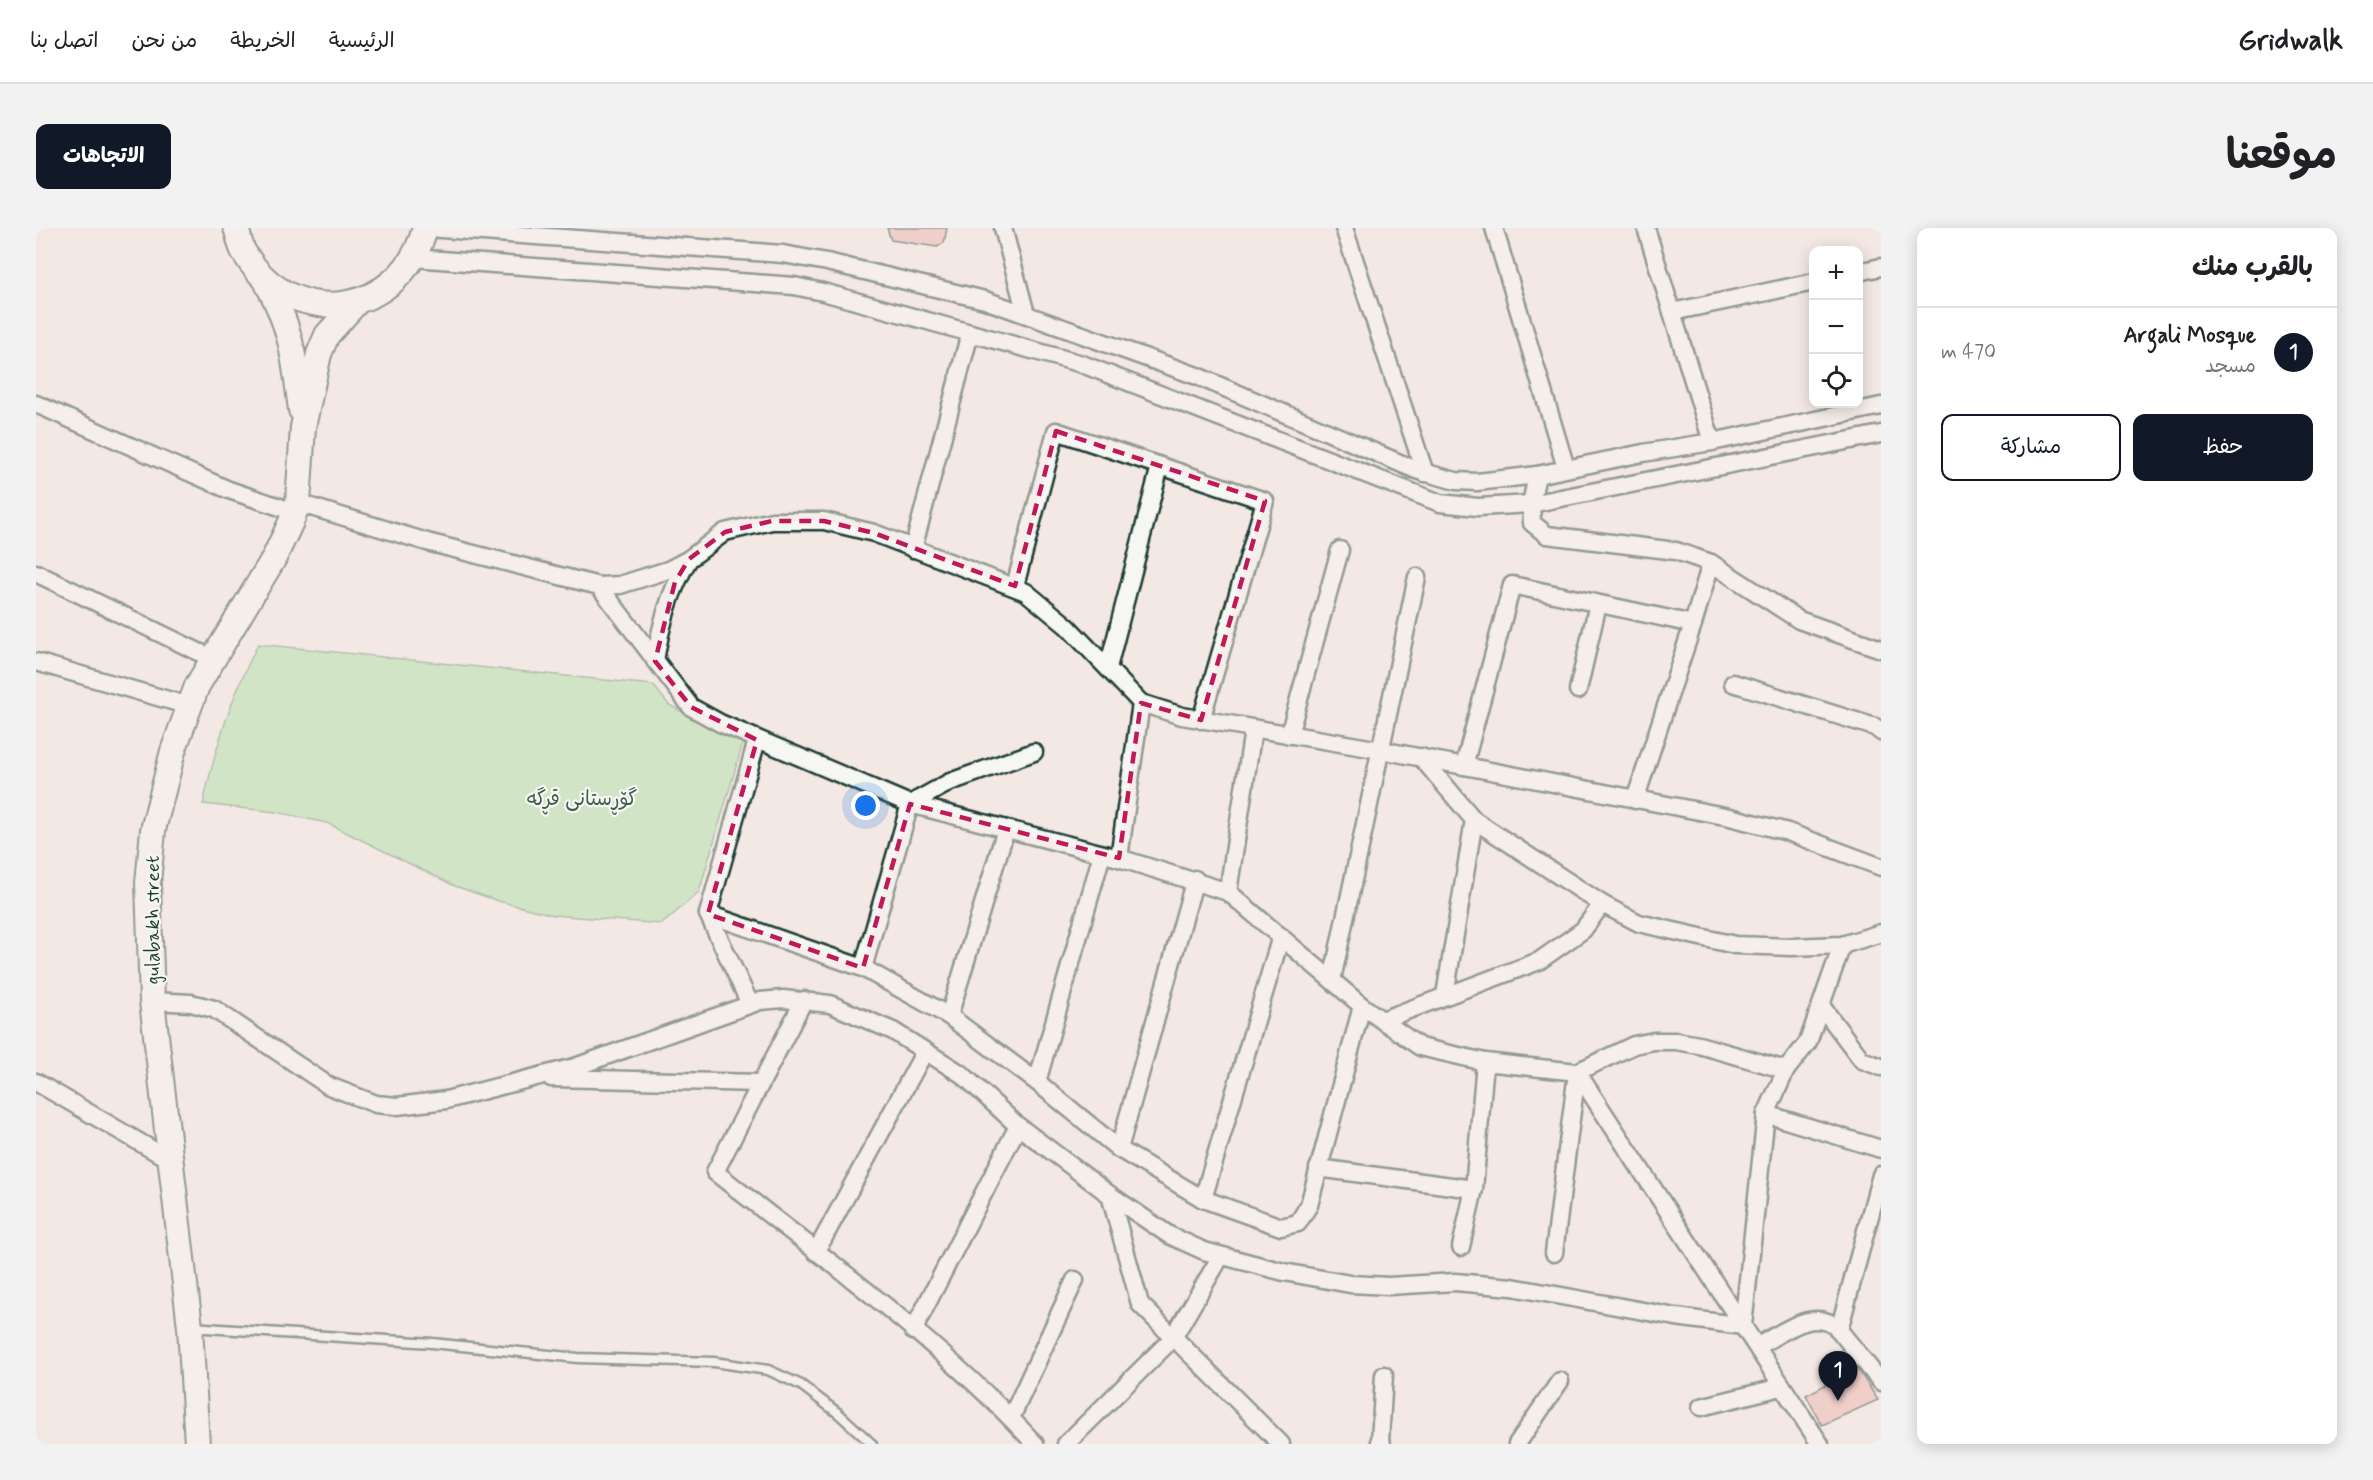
<!DOCTYPE html>
<html lang="ar">
<head>
<meta charset="utf-8">
<style>
	body { margin:0; font-family:Mynerve,"Playpen Sans Arabic",sans-serif; background:#f2f2f2; color:#202124; direction:rtl }
	.controls { position:absolute; right:18px; top:18px; display:grid; overflow:hidden; border-radius:12px; box-shadow:0 3px 15px #0003 }
	.controls button { width:54px; height:54px; display:grid; place-items:center; padding:0; border:0; border-bottom:2px solid #e0e0e0; background:#fff; color:#202124; font:30px sans-serif }
	.you { position:absolute; left:830px; top:578px; width:21px; height:21px; margin:-15px; border:4px solid #fff; border-radius:50%; background:#1a73e8; box-shadow:0 0 0 9px #1a73e833 }
	.badge { display:grid; place-items:center; width:39px; height:39px; border-radius:50%; background:#111827; color:#fff; font-size:20px; font-weight:700 }
	.pin { position:absolute; translate:-50% -50px; filter:drop-shadow(0 2px 3px #0008) }
	.pin::after { content:''; position:absolute; top:32px; width:21px; height:18px; background:inherit; clip-path:polygon(0 0,100% 0,50% 100%) }
	.list { margin:0; padding:0; list-style:none }
	h2 { display:flex; justify-content:space-between; align-items:center; height:78px; margin:0; padding:0 24px; font-size:26px }
	h2 small { font-size:20px; font-weight:400; color:#757577 }
	.list li { display:grid; grid-template-columns:39px 1fr auto; gap:18px; align-items:center; box-sizing:border-box; height:90px; padding:0 24px; border-top:2px solid #e0e0e0 }
	.list b { display:block; font-size:22px; white-space:nowrap }
	.list p { margin:0; font-size:20px; white-space:nowrap; color:#757577 }
	.list em { font-size:20px; font-style:normal; color:#757577 }
	.actions { display:flex; gap:12px; padding:18px 24px }
	.actions a { flex:1; padding:14px 0; border:2px solid #111827; border-radius:12px; text-align:center; font-size:21px; color:#111827 }
	.actions .main { background:#111827; color:#fff }
	.icon { flex:none; width:33px; height:33px; fill:none; stroke:currentColor; stroke-width:2; stroke-linecap:round; stroke-linejoin:round }
	.map { position:relative; flex:none; width:1845px; height:1216px; overflow:hidden; direction:ltr; border-radius:12px }
	header { display:flex; align-items:center; gap:36px; box-sizing:border-box; height:84px; padding:0 30px; background:#fff; border-bottom:2px solid #e0e0e0 }
	header strong { font-size:28px }
	nav { display:flex; gap:33px; margin-inline-start:auto; font-size:21px }
	.intro { display:flex; align-items:center; justify-content:space-between; box-sizing:border-box; height:144px; padding:0 36px }
	h1 { margin:0; font-size:42px }
	.button { padding:15px 27px; border-radius:12px; background:#111827; color:#fff; font-size:21px; font-weight:700 }
	main { display:flex; gap:36px; padding:0 36px }
	aside { flex:1; background:#fff; border-radius:12px; box-shadow:0 3px 15px #0003 }
	.map>svg:first-child { display:block }
</style>
</head>
<body>
<header>
<strong>Gridwalk</strong>
<nav><a>الرئيسية</a><a>الخريطة</a><a>من نحن</a><a>اتصل بنا</a></nav>
</header>
<div class="intro"><h1>موقعنا</h1><a class="button">الاتجاهات</a></div>
<main>
<aside>
<h2>بالقرب منك<small></small></h2>
<ul class="list">
<li><span class="badge">1</span><div><b>Argali Mosque</b><p>مسجد</p></div><em>470 m</em></li>
</ul>
<div class="actions"><a class="main">حفظ</a><a>مشاركة</a></div>
</aside>
<div class="map">
<svg width="1845" height="1216" viewBox="0 0 1845 1216">
	<rect width="100%" height="100%" fill="#f4e8e4"/>
	<filter id="ink" filterUnits="userSpaceOnUse"><feTurbulence type="fractalNoise" baseFrequency=".0167" numOctaves="2"/><feDisplacementMap in="SourceGraphic" scale="12" xChannelSelector="R" yChannelSelector="G"/><feConvolveMatrix kernelMatrix="1 2 1 2 8 2 1 2 1" color-interpolation-filters="sRGB"/></filter>
	<g filter="url(#ink)">
		<path fill="#a9e0a3" stroke="#648e6c" stroke-width="1.5" d="M222,416L617,457L633,477L707,515L663,664L626,696L517,687L462,673L419,658L291,595L240,584L167,576C180,518 195,470 222,416Z"/>
		<g fill="#ebb0aa" stroke="#1f3d34" stroke-width="1.5">
			<polygon points="851,0 911,0 908,15 901,19 855,12"/>
			<polygon points="1821,1140 1842,1172 1786,1197 1770,1167"/>
		</g>
		<g fill="none" stroke-linecap="round" stroke-linejoin="round">
			<g stroke="#1f3d34" stroke-width="13">
				<polyline id="lane" points="155,1099 396,1115 542,1130 678,1134 732,1142 765,1157 802,1185 836,1216"/>
			</g>
			<g stroke="#1f3d34" stroke-width="21">
				<g id="street">
					<polyline points="391,0 747,26 791,34 949,72 1161,148 1380,242 1420,253 1441,254 1501,247 1607,225 1676,214 1845,178"/>
					<polyline points="967,0 990,86"/>
					<polyline points="1308,0 1389,245"/>
					<polyline points="1458,0 1530,240"/>
					<polyline points="1610,0 1676,214"/>
					<polyline points="377,30 758,58 787,64 1046,136 1404,275 1442,279 1495,276 1845,206"/>
					<polyline points="1822,44 1845,39"/>
					<polyline points="1636,84 1778,54"/>
					<polyline points="0,176 193,262 259,284"/>
					<polyline points="1501,247 1495,276 1496,295 1511,307 1640,323 1675,335 1763,392 1845,421"/>
					<polyline points="262,275 391,314 563,358 655,479 684,495 874,576 1083,630 1192,664 1326,778 1384,819 1449,834 1541,844 1598,817 1618,813 1640,813 1663,817 1750,842"/>
					<polyline points="877,321 934,105"/>
					<polyline points="0,345 177,431"/>
					<polyline points="563,358 584,357 632,342 653,331 689,304 736,293 788,293 838,305 990,364 1031,398 1105,475 1146,488 1345,522 1694,589 1752,604 1845,639"/>
					<polyline points="979,358 1020,203 1229,273 1165,492"/>
					<path d="M619,433C625,396 634,363 653,331"/>
					<polyline points="0,434 153,478"/>
					<polyline points="1072,440 1124,238"/>
					<polyline points="1697,455 1839,499 1845,504"/>
					<polyline points="1542,462 1562,376"/>
					<polyline points="1253,507 1304,322"/>
					<polyline points="1385,529 1438,592 1566,676 1603,695 1699,717 1755,719 1806,717 1845,705"/>
					<polyline points="1428,538 1476,357 1657,396 1675,335"/>
					<polyline points="1599,572 1657,396"/>
					<polyline points="1083,630 1105,475"/>
					<polyline points="1192,664 1217,502"/>
					<polyline points="672,686 827,740 913,788 1001,854 1083,921 1167,971 1245,999 1262,995 1273,977 1326,778"/>
					<polyline points="827,740 874,576 914,554 998,524"/>
					<polyline points="1296,752 1381,349"/>
					<polyline points="1409,767 1438,592"/>
					<path d="M768,772L679,944C785,1028 908,1116 999,1216"/>
					<polyline points="116,773 155,775 178,781 293,858 340,876 361,878 410,872 539,839 724,773 747,771 794,776 857,803 927,847 982,898 1074,967 1133,1007 1168,1023 1248,1044 1314,1056 1353,1058 1419,1054 1476,1059 1640,1089 1707,1098 1730,886 1750,842 1772,814 1806,717"/>
					<polyline points="714,776 672,686 721,512"/>
					<polyline points="1786,779 1826,832 1845,839"/>
					<polyline points="913,788 970,601"/>
					<polyline points="1346,792 1503,733 1547,702 1566,676"/>
					<polyline points="1541,844 1784,1216"/>
					<polyline points="515,850 725,855"/>
					<polyline points="0,854 134,932"/>
					<polyline points="1001,854 1066,626"/>
					<polyline points="1730,886 1845,921"/>
					<polyline points="1083,921 1159,651"/>
					<polyline points="1282,940 1438,961"/>
					<polyline points="1845,947 1803,1102 1845,1154"/>
					<polyline points="1074,967 1104,1076 1245,1216"/>
					<polyline points="1167,971 1245,708"/>
					<polyline points="1425,1019 1438,961 1449,834"/>
					<polyline points="780,1024 889,823"/>
					<polyline points="1518,1025 1541,844"/>
					<polyline points="877,1103 982,898"/>
					<path d="M1722,1118C1746,1105 1780,1077 1803,1102"/>
					<polyline points="1665,1179 1745,1159"/>
					<polyline points="975,1190 1039,1052"/>
					<polyline points="1030,1216 1137,1110 1185,1028"/>
					<polyline points="1346,1216 1344,1213 1348,1147"/>
					<polyline points="1481,1216 1524,1153"/>
				</g>
			</g>
			<g stroke="#1f3d34" stroke-width="28">
				<g id="secondary">
					<path d="M200,0C203,8 204,19 209,26C257,105 366,88 389,0"/>
					<path d="M231,55C256,101 258,130 265,182"/>
					<polyline points="161,1216 154,1099 116,773 112,655 117,602 137,523 161,458 238,330 255,294 262,275 267,199 283,126 291,107 320,75"/>
				</g>
			</g>
			<use href="#lane" stroke="#f6f6f2" stroke-width="8"/>
			<use href="#street" stroke="#f6f6f2" stroke-width="16"/>
			<use href="#secondary" stroke="#f6f6f2" stroke-width="24"/>
		</g>
	</g>
	<path d="M0 0H1845V1216H0ZM1020,203L1229,273L1165,492L1105,475L1083,630L874,576L827,740L672,686L721,512L655,479L619,433L639,354L653,331L689,304L736,293H788L838,305L979,358Z" fill="#f4e8e4" fill-opacity=".55" fill-rule="evenodd"/>
	<path fill="none" stroke="#c2185b" stroke-width="4.5" stroke-dasharray="12 8" stroke-linejoin="round" d="M1020,203L1229,273L1165,492L1105,475L1083,630L874,576L827,740L672,686L721,512L655,479L619,433L639,354L653,331L689,304L736,293H788L838,305L979,358Z"/>
	<g text-anchor="middle" stroke-width="4.5" stroke-linejoin="round" paint-order="stroke">
		<g font-size="20" fill="#3b5e4a" stroke="#f6f6f2">
			<text x="546" y="577">گۆڕستانی قڕگە</text>
		</g>
		<g font-size="20" fill="#1f3d34" stroke="#f6f6f2">
			<text transform="translate(116 692) rotate(-90)" y="7">gulabakh street</text>
		</g>
	</g>
</svg>
<div class="controls">
<button>+</button>
<button>−</button>
<button><svg class="icon" aria-label="locate" viewBox="0 0 24 24"><circle cx="12" cy="12" r="6"/><path d="M12 2v4M12 18v4M2 12h4M18 12h4"/></svg></button>
</div>
<div class="you"></div>
<div class="pin badge" style="left:1802px;top:1173px">1</div>
</div>
</main>
</body>
</html>
